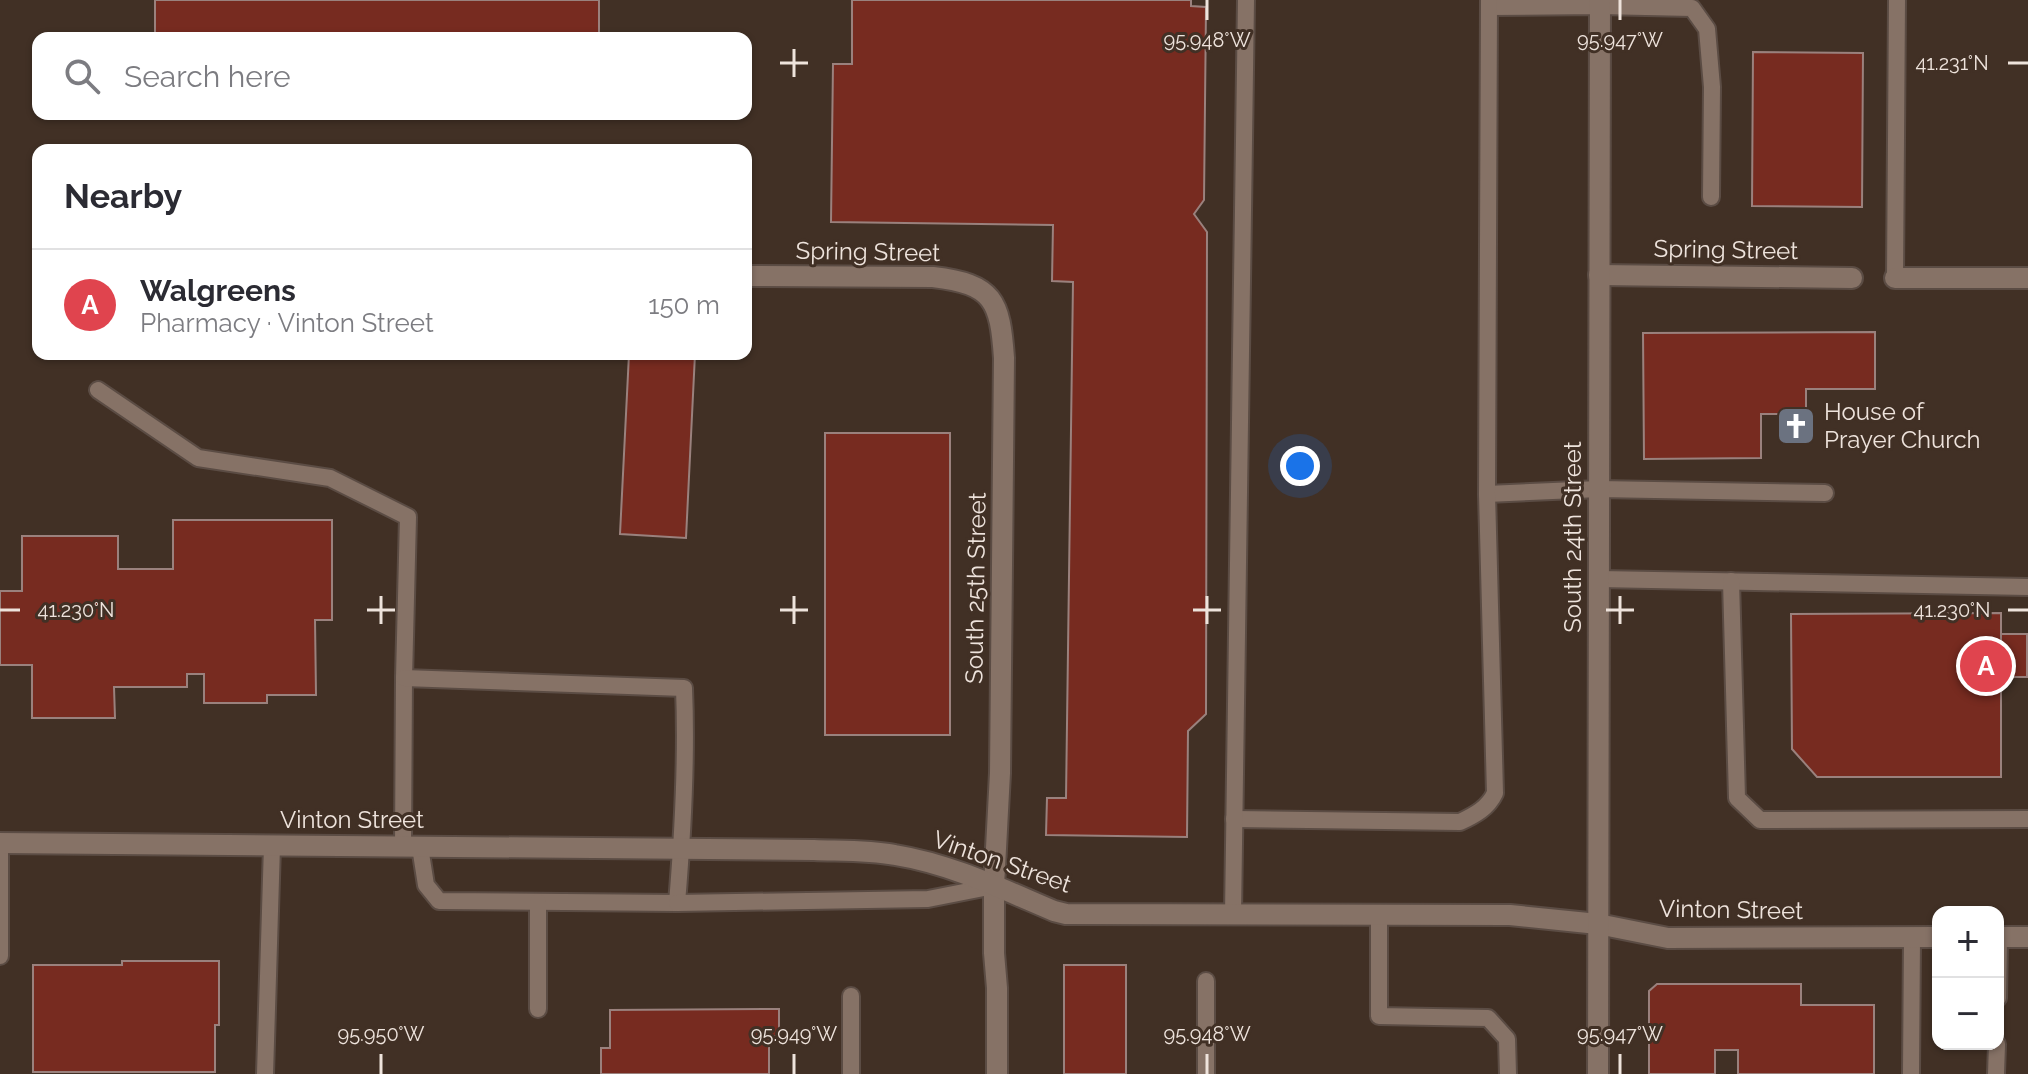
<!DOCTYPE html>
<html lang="en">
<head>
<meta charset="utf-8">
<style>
	body { margin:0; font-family:Raleway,sans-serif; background:#f2f2f3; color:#2b2b33 }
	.controls { position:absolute; right:24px; bottom:24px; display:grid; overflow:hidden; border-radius:16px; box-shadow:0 2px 6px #0004 }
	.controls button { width:72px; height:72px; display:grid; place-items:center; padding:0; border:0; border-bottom:2px solid #e1e1e2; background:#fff; color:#2b2b33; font:40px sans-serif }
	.you { position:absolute; left:1300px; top:466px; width:28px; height:28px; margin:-20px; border:6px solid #fff; border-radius:50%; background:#1a73e8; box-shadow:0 0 0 12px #1a73e833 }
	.badge { display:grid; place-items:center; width:52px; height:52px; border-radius:50%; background:#806535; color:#fff; font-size:26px; font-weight:700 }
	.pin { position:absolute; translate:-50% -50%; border:4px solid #fff; box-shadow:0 2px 8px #0006 }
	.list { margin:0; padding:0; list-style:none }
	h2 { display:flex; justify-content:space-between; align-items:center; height:104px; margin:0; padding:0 32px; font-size:34px }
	h2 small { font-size:26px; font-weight:400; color:#7c7c81 }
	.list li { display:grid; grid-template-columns:52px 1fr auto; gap:24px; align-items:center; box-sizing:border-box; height:112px; padding:0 32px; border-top:2px solid #e1e1e2 }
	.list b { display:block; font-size:30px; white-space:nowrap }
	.list p { margin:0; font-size:26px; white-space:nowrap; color:#7c7c81 }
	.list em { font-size:26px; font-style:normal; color:#7c7c81 }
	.icon { flex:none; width:44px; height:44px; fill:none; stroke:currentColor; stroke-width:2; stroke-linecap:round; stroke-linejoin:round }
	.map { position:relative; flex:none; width:2028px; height:1074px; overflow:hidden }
	.search { position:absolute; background:#fff; box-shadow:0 2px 6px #0004; left:32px; top:32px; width:720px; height:88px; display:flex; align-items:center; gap:20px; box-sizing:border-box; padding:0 28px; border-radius:16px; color:#7c7c81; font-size:30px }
	.panel { position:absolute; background:#fff; box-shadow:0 2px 6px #0004; left:32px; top:144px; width:720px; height:216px; border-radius:16px }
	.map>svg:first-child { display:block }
</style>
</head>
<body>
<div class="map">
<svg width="2028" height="1074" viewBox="0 0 2028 1074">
	<rect width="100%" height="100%" fill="#413025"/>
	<g fill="#772b20" stroke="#9a817d" stroke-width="2">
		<rect x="155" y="0" width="444" height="38"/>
		<polygon points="852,0 1191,0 1191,6 1206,7 1204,200 1194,214 1207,232 1206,714 1188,731 1187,837 1046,835 1047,798 1066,798 1073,282 1052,281 1053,225 831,222 833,64 852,64"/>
		<polygon points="1753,52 1863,53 1862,207 1752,206"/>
		<polygon points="1875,332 1875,389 1806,389 1806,414 1761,414 1761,458 1644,459 1643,333"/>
		<polygon points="629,354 695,354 686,538 620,534"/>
		<rect x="825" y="433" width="125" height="302"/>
		<polygon points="173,520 332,520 332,620 315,620 316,695 267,695 267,703 204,703 204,674 187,674 187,687 114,687 115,718 32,718 32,665 0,665 0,591 22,591 22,536 118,536 118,569 173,569"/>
		<polygon points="2001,613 2001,777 1817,777 1792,749 1791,614"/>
		<rect x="2001" y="634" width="26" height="43"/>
		<polygon points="122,961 219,961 219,1025 215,1025 215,1072 33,1072 33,965 122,965"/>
		<rect x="1064" y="965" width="62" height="109"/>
		<polygon points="1657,984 1801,984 1801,1005 1874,1005 1874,1074 1738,1074 1738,1050 1715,1050 1715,1074 1649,1074 1649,991"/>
		<polygon points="779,1009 779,1036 769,1037 769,1074 601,1074 601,1048 610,1048 610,1010"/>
	</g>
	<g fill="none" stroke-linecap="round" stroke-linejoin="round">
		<g stroke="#5b4c44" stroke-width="20">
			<g id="lane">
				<polyline points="1489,7 1600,6 1692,8 1707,29 1712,87 1711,197"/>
				<polyline points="1895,278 1897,0"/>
				<polyline points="98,390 198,458 330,478 408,517 404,678 403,847"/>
				<polyline points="1487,494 1599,489 1825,493"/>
				<polyline points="1599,579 2028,587"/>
				<polyline points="1731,581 1737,798 1760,820 2028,819"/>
				<path d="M404,678L684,688C687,759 683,831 677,903L439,901L426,885L420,847"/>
				<path d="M1234,819L1460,822C1475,815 1488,808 1495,793L1487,494L1489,0"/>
				<polyline points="0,852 0,956"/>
				<polyline points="538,902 538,1009"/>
				<polyline points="677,903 928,899 994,886"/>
				<polyline points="1233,915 1246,0"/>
				<polyline points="1379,915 1379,1016 1488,1018 1507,1039 1508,1074"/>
				<polyline points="1206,981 1206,1074"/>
				<polyline points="1998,998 1999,937"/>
				<polyline points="265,1074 272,846"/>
				<polyline points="851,1074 851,996"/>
				<polyline points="1911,1074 1912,938"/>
				<polyline points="1996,1074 1997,1044"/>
			</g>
		</g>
		<g stroke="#5b4c44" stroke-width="24">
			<g id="street">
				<polyline points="1599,275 1852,278"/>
				<path d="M746,276L933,277C994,284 1000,301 1004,358L1000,773L994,886V953L997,988V1074"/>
				<polyline points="1895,278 2028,278"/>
			</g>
		</g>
		<g stroke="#5b4c44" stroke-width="24">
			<g id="secondary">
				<path d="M0,843L814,850C840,851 869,850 895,855C951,864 1002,889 1054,911L1066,914L1510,915L1598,924L1668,938L1938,937"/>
				<polyline points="1998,937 2028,937"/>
				<polyline points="1598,1074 1600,0"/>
			</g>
		</g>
		<use href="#lane" stroke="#867266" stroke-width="16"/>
		<use href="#street" stroke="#867266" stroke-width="20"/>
		<use href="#secondary" stroke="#867266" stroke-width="20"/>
	</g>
	<path fill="none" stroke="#eee3dc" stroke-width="3" d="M1207,0V20M1620,0V20M794,49V77M780,63H808M2008,63H2028M381,596V624M794,596V624M1207,596V624M1620,596V624M0,610H20M367,610H395M780,610H808M1193,610H1221M1606,610H1634M2008,610H2028M381,1054V1074M794,1054V1074M1207,1054V1074M1620,1054V1074"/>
	<defs>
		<g id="church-square" transform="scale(2)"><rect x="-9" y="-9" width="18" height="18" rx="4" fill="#6b7280" stroke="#413025"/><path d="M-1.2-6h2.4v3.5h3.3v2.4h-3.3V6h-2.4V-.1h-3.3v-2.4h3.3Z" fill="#fff"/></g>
	</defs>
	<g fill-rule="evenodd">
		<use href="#church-square" x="1796" y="426"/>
	</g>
	<g text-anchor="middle" stroke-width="6" stroke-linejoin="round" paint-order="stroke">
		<g font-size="24" fill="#eee3dc" stroke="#413025">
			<text transform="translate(1726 250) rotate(1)" y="8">Spring Street</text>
			<text transform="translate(868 252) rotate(1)" y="8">Spring Street</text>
			<text transform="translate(1573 537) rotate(-90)" y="8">South 24th Street</text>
			<text transform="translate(976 588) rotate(-89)" y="8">South 25th Street</text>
			<text x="352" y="828">Vinton Street</text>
			<text transform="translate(1002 862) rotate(19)" y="8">Vinton Street</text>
			<text transform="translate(1731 910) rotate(1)" y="8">Vinton Street</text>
		</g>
		<g font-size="24" fill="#eee3dc" stroke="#413025" text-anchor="start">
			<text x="1824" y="420">House of<tspan x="1824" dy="28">Prayer Church</tspan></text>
		</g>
	</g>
	<g font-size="20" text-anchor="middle" fill="#eee3dc" stroke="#413025" stroke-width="6" stroke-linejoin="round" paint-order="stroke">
		<text x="1207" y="47">95.948°W</text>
		<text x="1620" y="47">95.947°W</text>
		<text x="1952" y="70">41.231°N</text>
		<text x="76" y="617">41.230°N</text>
		<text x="1952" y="617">41.230°N</text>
		<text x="381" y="1041">95.950°W</text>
		<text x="794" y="1041">95.949°W</text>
		<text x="1207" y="1041">95.948°W</text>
		<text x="1620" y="1041">95.947°W</text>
	</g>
</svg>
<div class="controls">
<button>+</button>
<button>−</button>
</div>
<div class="you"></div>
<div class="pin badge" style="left:1986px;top:666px;background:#e0444e">A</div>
<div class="search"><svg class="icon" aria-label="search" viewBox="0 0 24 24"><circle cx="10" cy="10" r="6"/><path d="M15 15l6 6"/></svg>Search here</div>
<section class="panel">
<h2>Nearby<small></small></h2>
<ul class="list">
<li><span class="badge" style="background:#e0444e">A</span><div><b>Walgreens</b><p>Pharmacy · Vinton Street</p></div><em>150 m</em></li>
</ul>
</section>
</div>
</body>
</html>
